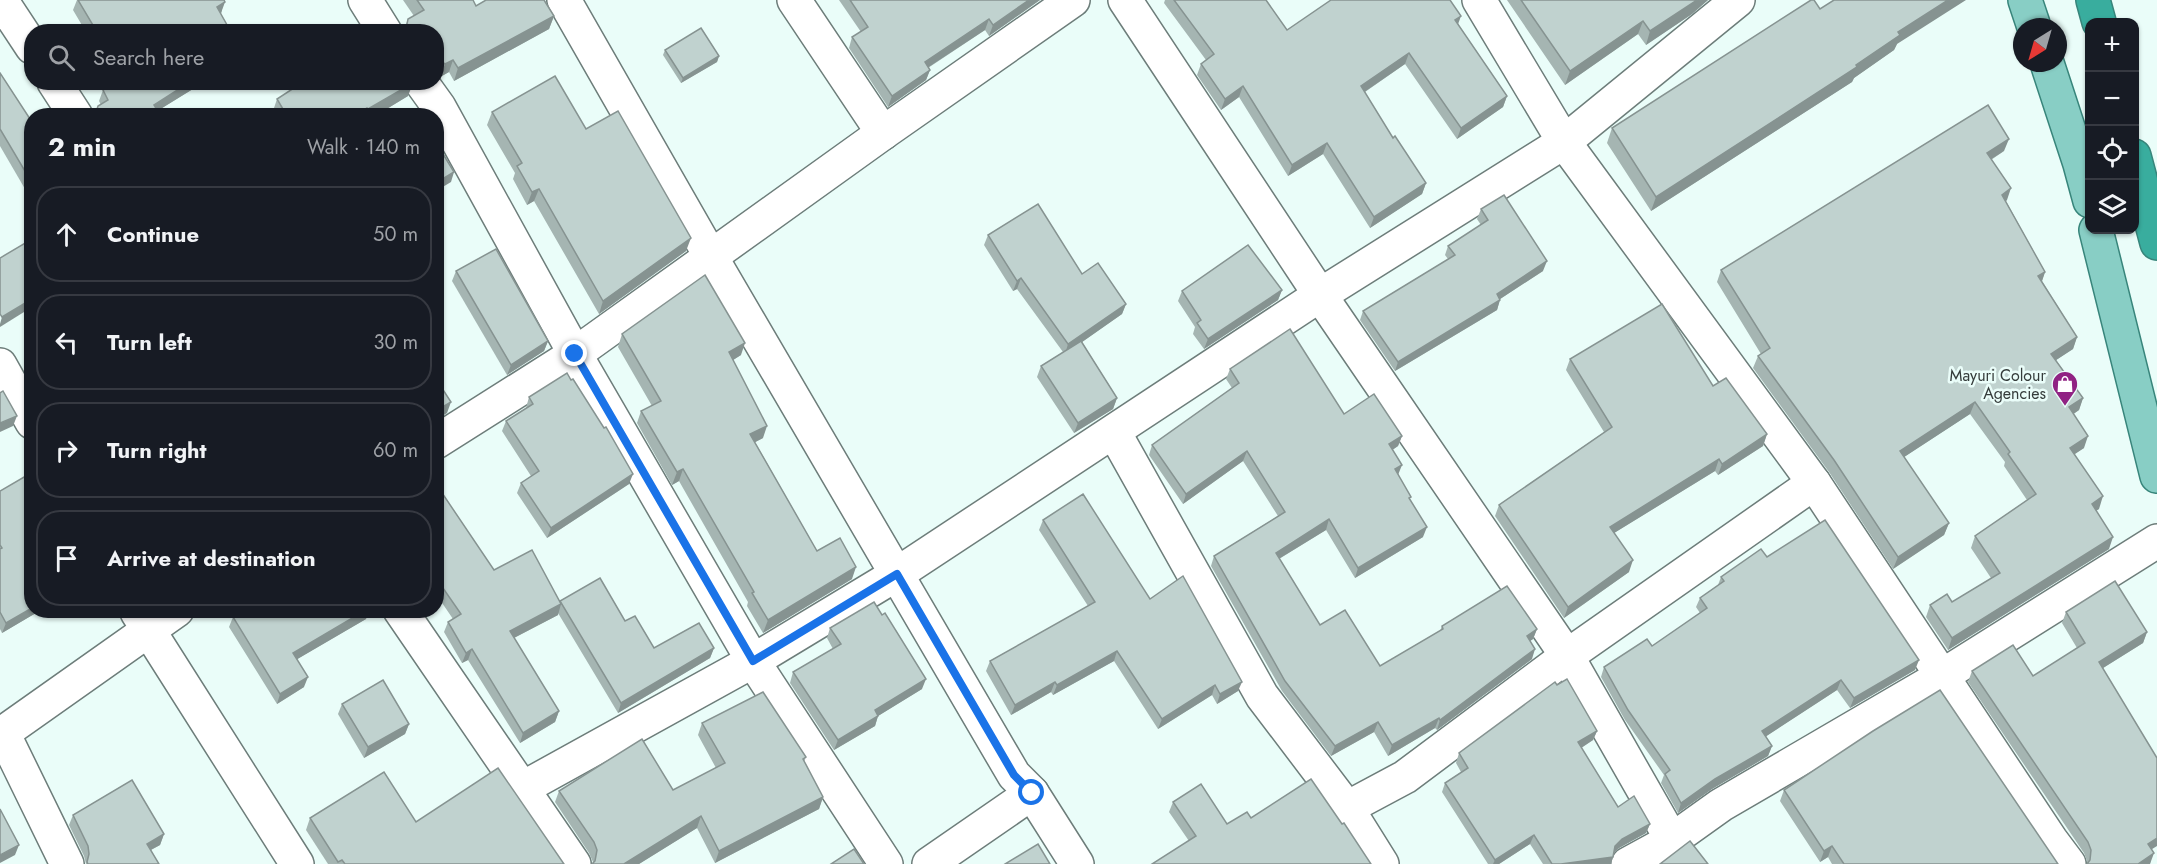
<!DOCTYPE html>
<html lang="en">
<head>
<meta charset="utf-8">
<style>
	body { margin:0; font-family:Jost,sans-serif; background:#20242c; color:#f1f3f6 }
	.controls { position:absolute; right:18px; top:18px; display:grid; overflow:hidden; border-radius:12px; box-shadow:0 2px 4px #0004 }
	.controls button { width:54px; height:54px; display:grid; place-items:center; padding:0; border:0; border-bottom:2px solid #363941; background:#171b24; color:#f1f3f6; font:30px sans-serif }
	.compass { position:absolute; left:2013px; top:18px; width:54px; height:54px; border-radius:50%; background:#171b24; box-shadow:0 2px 4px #0004; rotate:217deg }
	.stop { position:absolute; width:18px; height:18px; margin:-14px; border:4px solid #1a73e8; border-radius:50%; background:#fff }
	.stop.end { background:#1a73e8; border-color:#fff; box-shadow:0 2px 6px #0008 }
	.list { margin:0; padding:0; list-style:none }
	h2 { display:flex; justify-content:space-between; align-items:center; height:78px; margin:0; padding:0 24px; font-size:26px }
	h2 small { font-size:20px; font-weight:400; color:#9ea1a6 }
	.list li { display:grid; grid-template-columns:39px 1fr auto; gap:18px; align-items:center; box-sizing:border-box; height:96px; margin:0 12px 12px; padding:0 12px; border:2px solid #363941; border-radius:24px }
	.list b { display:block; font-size:22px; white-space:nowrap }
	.list em { font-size:20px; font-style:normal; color:#9ea1a6 }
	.icon { flex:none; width:33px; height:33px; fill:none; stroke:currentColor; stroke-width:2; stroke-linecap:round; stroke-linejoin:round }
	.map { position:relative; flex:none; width:2157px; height:864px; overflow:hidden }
	.search { position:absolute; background:#171b24; box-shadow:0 2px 4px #0004; left:24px; top:24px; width:420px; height:66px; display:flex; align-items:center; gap:15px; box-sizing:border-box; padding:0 21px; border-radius:24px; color:#9ea1a6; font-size:22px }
	.panel { position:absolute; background:#171b24; box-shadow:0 2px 4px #0004; left:24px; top:108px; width:420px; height:510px; border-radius:24px }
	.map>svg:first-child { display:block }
</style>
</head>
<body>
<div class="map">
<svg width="2157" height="864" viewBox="0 0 2157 864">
	<rect width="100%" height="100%" fill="#eafdf9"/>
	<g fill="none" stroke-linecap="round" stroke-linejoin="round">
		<g stroke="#6d7d7a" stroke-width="36">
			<g id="street">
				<polyline points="365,0 385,32"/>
				<polyline points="564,0 711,257 1014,775 1032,793 1077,864"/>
				<polyline points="794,0 883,133"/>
				<polyline points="1125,0 1320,295 1567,656 1672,840"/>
				<polyline points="1479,0 1564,142 1814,483 2051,840 2069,864"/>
				<polyline points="5,6 32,47"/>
				<polyline points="54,82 76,116"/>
				<polyline points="421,82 439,107 575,354 753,661 886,864"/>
				<polyline points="0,365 32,422"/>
				<polyline points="1114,432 1262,696 1347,808 1382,864"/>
				<polyline points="436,442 575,354 883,133 1073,0"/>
				<polyline points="400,610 574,864"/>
				<polyline points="137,612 297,864"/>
				<polyline points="523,788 753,661 897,574 1320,295 1564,142 1738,0"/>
				<polyline points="1347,808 1405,777 1567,656 1814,483"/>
				<polyline points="67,864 3,733 177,610"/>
				<polyline points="929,864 1032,793"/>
				<polyline points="1628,864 1672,840 1721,805 1942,676 2157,541"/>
			</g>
		</g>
		<g stroke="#38857b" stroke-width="36">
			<g id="primary">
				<polyline points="2025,0 2034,27"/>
				<polyline points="2047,63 2080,164 2090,201"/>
				<polyline points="2096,230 2157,476"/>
			</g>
		</g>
		<g stroke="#38857b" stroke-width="36">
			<g id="highway">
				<polyline points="2093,0 2099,22"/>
				<polyline points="2134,156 2157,243"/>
			</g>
		</g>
		<use href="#street" stroke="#fff" stroke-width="33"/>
		<use href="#primary" stroke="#88cec5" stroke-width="33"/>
		<use href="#highway" stroke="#39ad9e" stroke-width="33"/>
	</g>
	<g fill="#a5b5b2">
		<polygon points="77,0 224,0 221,14 231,32 86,32 73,10"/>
		<polygon points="403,0 473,0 476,6 554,16 549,29 454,81 449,72 440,77 436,73 436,32 404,30 408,19 414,16"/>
		<polygon points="839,0 1040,0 989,36 985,30 928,68 930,70 926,80 888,107 849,48 852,37 861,32"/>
		<polygon points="1165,0 1266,0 1287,30 1458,24 1507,96 1503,107 1457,139 1405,64 1365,92 1393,138 1426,183 1422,194 1370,228 1323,154 1288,176 1239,97 1221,110 1197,75 1201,64 1206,60 1164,3"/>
		<polygon points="1507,0 1708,0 1692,14 1646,45 1638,34 1565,85"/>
		<polygon points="1820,9 1897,44 1894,50 1854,78 1852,82 1651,211 1607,143 1612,128"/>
		<polygon points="665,50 719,56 717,62 681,83 663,55"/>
		<polygon points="0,73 32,122 32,201 0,146"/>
		<polygon points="117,82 217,82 204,90 201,84 154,113 95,116 98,106 101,105 99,101 103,90"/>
		<polygon points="408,96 375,116 275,116 273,111 277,99"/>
		<polygon points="492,112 586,129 686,251 599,314 534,201 527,205 513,179 515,173 487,125"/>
		<polygon points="2004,151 1991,160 2007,200 2006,201 2045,272 2042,281 2077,337 2073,349 2056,360 2083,398 2079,410 2073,414 2084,448 2074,454 2099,509 2096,510 2109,549 1948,650 1926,617 1930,605 1952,602 1991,578 1971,548 1975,536 2027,500 2004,466 2005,462 1970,414 1904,457 1949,523 1944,535 1893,569 1829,472 1753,368 1758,356 1761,354 1717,282 1721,270"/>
		<polygon points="1481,209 1543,271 1500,299 1497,310 1395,371 1360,320 1363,311 1448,259 1445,255 1448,246 1481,225 1477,219"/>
		<polygon points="988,235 1082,274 1126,304 1122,314 1082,342 1117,398 1113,409 1074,433 1037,377 1041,366 1063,352 1017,289 1013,291 984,245"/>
		<polygon points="456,271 548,341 544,351 507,375 452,281"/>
		<polygon points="1282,290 1278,300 1204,349 1193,334 1195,327 1178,301 1182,291"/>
		<polygon points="622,334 741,355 733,360 763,438 755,442 817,551 852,579 763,633 747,606 748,602 679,481 672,485 637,423 641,411 652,406 618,347"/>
		<polygon points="1570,359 1713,386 1767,434 1763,446 1718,475 1715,471 1614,533 1629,572 1564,618 1495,516 1499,505 1604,432 1566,370"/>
		<polygon points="1230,369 1402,436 1398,446 1392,450 1398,475 1410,499 1423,537 1355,578 1326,530 1279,559 1320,625 1380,666 1440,631 1442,626 1537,629 1533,639 1530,641 1532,659 1437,730 1435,728 1388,756 1374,732 1331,756 1282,691 1211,566 1214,556 1278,516 1243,461 1183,504 1149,455 1152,445 1232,388 1226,379"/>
		<polygon points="529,397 629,484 547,538 517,493 521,483 531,476 502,431 506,421 526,408"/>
		<polygon points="436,484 494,570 560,601 625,621 654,648 714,648 710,658 618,713 558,613 558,615 514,638 559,711 555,722 520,743 468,660 462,663 444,632 448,622 453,619 436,594"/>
		<polygon points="0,491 32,610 41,610 2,633 0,629"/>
		<polygon points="1043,520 1150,599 1238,691 1217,704 1212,695 1158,729 1114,661 1053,695 1051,692 1011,715 986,671 990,661 1088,606 1039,530"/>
		<polygon points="1767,557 1915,670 1850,708 1837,690 1766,736 1772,746 1768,756 1712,789 1678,813 1661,783 1664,775 1625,720 1601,677 1604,667 1652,646 1700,613 1696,607 1700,598 1718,585 1721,577"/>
		<polygon points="272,610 369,610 366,619 297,659 304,687 277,704 229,627 233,617 268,613"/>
		<polygon points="2066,612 2147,632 2143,643 2103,668 2152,850 2150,864 2087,864 2087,861 2084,853 1968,682 1972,671 2033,676 2077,648 2062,623"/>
		<polygon points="830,628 922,689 878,716 875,726 834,750 790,683 793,672 833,649 827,638"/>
		<polygon points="1557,685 1597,731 1593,740 1581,748 1618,807 1650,824 1646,833 1619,848 1614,853 1611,864 1543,864 1530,844 1499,864 1488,864 1442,792 1445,783 1461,772 1456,763 1459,753"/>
		<polygon points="342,704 409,724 405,734 364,758 338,714"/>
		<polygon points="702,723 806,757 804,762 823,797 819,809 715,863 697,828 639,864 592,864 593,862 589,853 555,802 559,791 673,790 716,768 698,735"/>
		<polygon points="1784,790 2058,864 1832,864 1828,857 1820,862 1780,801"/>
		<polygon points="1173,802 1227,824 1251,818 1342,824 1189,841 1169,812"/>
		<polygon points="73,815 164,834 160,845 151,850 159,864 86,864 84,856 69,825"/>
		<polygon points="310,818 416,822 564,864 328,864 306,830"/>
	</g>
	<g fill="#869391">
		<polygon points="1029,0 1040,0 989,36 993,25"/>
		<polygon points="1697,0 1708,0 1692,14 1646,45 1650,31"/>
		<polygon points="1948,0 1966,0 1897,44 1894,50 1854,78 1852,82 1651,211 1656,197 1856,65 1898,32"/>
		<polygon points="225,2 221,13 213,18 217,7"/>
		<polygon points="554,16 549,29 454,81 458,68"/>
		<polygon points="1461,16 1457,27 1455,20"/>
		<polygon points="989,19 985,30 921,72 925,62"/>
		<polygon points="1643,21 1638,34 1565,85 1570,71"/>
		<polygon points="1409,53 1405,64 1357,97 1361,86"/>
		<polygon points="719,56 717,62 681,83 683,78"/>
		<polygon points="453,60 449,72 440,77 445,64"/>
		<polygon points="930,70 926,80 888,107 892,96"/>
		<polygon points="190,82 202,82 201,84 154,113 153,116 142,116 154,105"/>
		<polygon points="207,82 217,82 204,90"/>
		<polygon points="413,83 408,96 375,116 366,116 368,109"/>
		<polygon points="1243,86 1239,97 1221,110 1225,99"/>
		<polygon points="1507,96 1503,107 1457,139 1461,128"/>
		<polygon points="367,108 364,116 354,116"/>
		<polygon points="2009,139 2004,151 1982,165 1987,153"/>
		<polygon points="1327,143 1323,154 1288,176 1292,165"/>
		<polygon points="454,172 451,182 436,191 436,183"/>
		<polygon points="1426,183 1422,194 1370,228 1374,217"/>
		<polygon points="2011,188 2007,200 1998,207 2002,195"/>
		<polygon points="539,189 534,201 527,205 532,192"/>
		<polygon points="691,238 686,251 599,314 603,301"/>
		<polygon points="1547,261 1543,271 1494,303 1497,294"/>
		<polygon points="2045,272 2041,284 2038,276"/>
		<polygon points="1021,278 1017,289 1013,291 1017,281"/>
		<polygon points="1282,290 1278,300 1204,349 1208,339"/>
		<polygon points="32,299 32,307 0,327 0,324 2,317"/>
		<polygon points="1500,300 1497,310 1395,371 1398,362"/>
		<polygon points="1126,304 1122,314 1065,354 1068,344"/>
		<polygon points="2077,337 2073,349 2047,366 2051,354"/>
		<polygon points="548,341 544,351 507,375 511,365"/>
		<polygon points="745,343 741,355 725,365 729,352"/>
		<polygon points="1117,398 1113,409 1074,433 1078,423"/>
		<polygon points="2083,398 2079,410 2065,420 2069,407"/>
		<polygon points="451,402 447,413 436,420 436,411"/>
		<polygon points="1975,402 1970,414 1895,463 1900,451"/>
		<polygon points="17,416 13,426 0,432 0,423"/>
		<polygon points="767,426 763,438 746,447 750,434"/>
		<polygon points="1767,434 1763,446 1718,475 1722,464"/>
		<polygon points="1402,436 1398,446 1385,455 1389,444"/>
		<polygon points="2088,436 2084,448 2066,460 2070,448"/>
		<polygon points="1247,451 1243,461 1183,504 1186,494"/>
		<polygon points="1719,459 1715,471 1606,538 1610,527"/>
		<polygon points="1402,465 1398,475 1395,469"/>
		<polygon points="683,469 679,481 672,485 677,472"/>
		<polygon points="633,474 629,484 547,538 551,528"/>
		<polygon points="2103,496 2099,509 2088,516 2092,504"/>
		<polygon points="1329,519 1326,530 1272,563 1276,553"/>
		<polygon points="1949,523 1944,535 1893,569 1898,557"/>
		<polygon points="1427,527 1423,537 1355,578 1358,568"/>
		<polygon points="2113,537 2109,549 1948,650 1952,638"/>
		<polygon points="1633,560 1629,572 1564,618 1568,607"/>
		<polygon points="856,567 852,579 763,633 768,620"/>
		<polygon points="561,604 558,615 506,642 510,631"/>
		<polygon points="32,608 32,610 41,610 2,633 6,623"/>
		<polygon points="366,610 369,610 366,619 289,664 293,653"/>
		<polygon points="1537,629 1533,639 1523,646 1527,636"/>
		<polygon points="2147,632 2143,643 2095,673 2099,662"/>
		<polygon points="714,648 710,658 618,713 621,703"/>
		<polygon points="472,649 468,660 462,663 466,653"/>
		<polygon points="1535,649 1532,659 1437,730 1440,720"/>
		<polygon points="1117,651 1114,661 1053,695 1057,685"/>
		<polygon points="1919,660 1915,670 1850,708 1854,698"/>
		<polygon points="308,677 304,687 277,704 280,694"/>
		<polygon points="926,679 922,689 878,716 875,726 834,750 838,740 875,710"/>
		<polygon points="1841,680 1837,690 1759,741 1762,731"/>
		<polygon points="1055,682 1051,692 1011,715 1015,705"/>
		<polygon points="1242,682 1238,691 1217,704 1220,694"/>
		<polygon points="1215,685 1212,695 1158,729 1162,719"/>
		<polygon points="559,711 555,722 520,743 523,733"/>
		<polygon points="1439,718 1435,728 1388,756 1392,745"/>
		<polygon points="1378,722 1374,732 1331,756 1335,746"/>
		<polygon points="409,724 405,734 364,758 368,747"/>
		<polygon points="1597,731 1593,740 1575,752 1578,742"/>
		<polygon points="1772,746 1768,756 1712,789 1678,813 1681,803 1715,779"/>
		<polygon points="823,797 819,809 715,863 719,851"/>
		<polygon points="701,816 697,828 639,864 624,864"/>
		<polygon points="1650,824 1646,833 1619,848 1612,855 1615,846 1622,839"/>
		<polygon points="164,834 160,845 143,854 147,844"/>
		<polygon points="1534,835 1530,844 1499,864 1493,864 1495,860"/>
		<polygon points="2157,838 2157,846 2144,854 2148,844"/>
		<polygon points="19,845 15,855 0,863 0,855"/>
		<polygon points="1832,846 1828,857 1820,862 1824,851"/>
		<polygon points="2154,853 2150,864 2138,864"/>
		<polygon points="1613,857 1611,864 1561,864"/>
	</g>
	<g fill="#c0d2cf" stroke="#869391" stroke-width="1.5">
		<polygon points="78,0 224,0 225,2 217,7 231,32 97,32"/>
		<polygon points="417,0 473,0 476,6 486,0 544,0 554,16 458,68 453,60 445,64 436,56 436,32 403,32 406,29 408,19 424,10"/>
		<polygon points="850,0 1029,0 993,25 989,19 925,62 930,70 892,96 852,37 868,27"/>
		<polygon points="1174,0 1266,0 1287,30 1331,0 1450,0 1461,16 1455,20 1507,96 1461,128 1409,53 1361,86 1393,138 1395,136 1426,183 1374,217 1327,143 1292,165 1243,86 1225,99 1201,64 1214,54"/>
		<polygon points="1521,0 1697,0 1650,31 1643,21 1570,71"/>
		<polygon points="1811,0 1814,0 1820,9 1834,0 1948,0 1898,32 1900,35 1856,65 1857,67 1656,197 1612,128"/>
		<polygon points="701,28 719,56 683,78 665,50"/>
		<polygon points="0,73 32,122 32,183 0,129"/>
		<polygon points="555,76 586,129 618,111 691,238 603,301 539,189 532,192 517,166 522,163 492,112"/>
		<polygon points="117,82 190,82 154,105 156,108 142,116 95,116 98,106 108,100 103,90"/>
		<polygon points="303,82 412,82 413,83 368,109 367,108 354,116 287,116 277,99"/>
		<polygon points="1988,105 2009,139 1987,153 2011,188 2002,195 2045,272 2038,276 2077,337 2051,354 2083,398 2069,407 2088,436 2070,448 2103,496 2092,504 2113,537 1952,638 1930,605 1947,594 1952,602 2000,573 1975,536 2036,494 2008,454 2010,452 1975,402 1900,451 1949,523 1898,557 1834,460 1758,356 1770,348 1721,270"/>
		<polygon points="437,144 454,172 436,183 436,145"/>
		<polygon points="1504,195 1547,261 1497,294 1500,300 1398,362 1363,311 1455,255 1448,246 1488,220 1481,209"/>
		<polygon points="1038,204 1082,274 1098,263 1126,304 1068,344 1021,278 1017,281 988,235"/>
		<polygon points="32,239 32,299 2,317 0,314 0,258"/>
		<polygon points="1248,245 1282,290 1208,339 1197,323 1201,320 1182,291"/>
		<polygon points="496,249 548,341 511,365 456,271"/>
		<polygon points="705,275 745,343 729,352 767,426 750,434 817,551 840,538 856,567 768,620 752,593 754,592 683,469 677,472 641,411 661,401 622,334"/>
		<polygon points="1662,304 1713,386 1726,378 1767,434 1722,464 1719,459 1610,527 1633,560 1568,607 1499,505 1612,427 1570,359"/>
		<polygon points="1290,329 1344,414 1374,394 1402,436 1389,444 1402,465 1395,469 1411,497 1409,498 1427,527 1358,568 1329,519 1276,553 1320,625 1345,610 1380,666 1443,629 1442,626 1507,586 1537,629 1527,636 1535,649 1440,720 1439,718 1392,745 1378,722 1335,746 1285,681 1214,556 1285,512 1247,451 1186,494 1152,445 1239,383 1230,369"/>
		<polygon points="1081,341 1117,398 1078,423 1041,366"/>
		<polygon points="567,373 571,380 573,379 604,428 606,427 633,474 551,528 521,483 539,471 506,421 533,404 529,397"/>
		<polygon points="436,379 451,402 436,411"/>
		<polygon points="3,391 17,416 0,423 0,393"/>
		<polygon points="31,473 32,474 32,608 6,623 0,612 0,549 2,548 0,545 0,491"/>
		<polygon points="436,484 494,570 532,550 561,604 510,631 559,711 523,733 472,649 466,653 448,622 461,614 436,578"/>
		<polygon points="1083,494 1150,599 1183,576 1242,682 1220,694 1215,685 1162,719 1117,651 1057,685 1055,682 1015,705 990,661 1095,602 1043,520"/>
		<polygon points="1825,520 1919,660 1854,698 1841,680 1762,731 1772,746 1715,779 1681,803 1665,774 1670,770 1628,710 1604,667 1647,639 1652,646 1707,608 1700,598 1724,581 1721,577 1761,549 1767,557"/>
		<polygon points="600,578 625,621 635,616 654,648 699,623 714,648 621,703 560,601"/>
		<polygon points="2115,581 2147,632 2099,662 2157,758 2157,838 2148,844 2154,853 2138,864 2087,864 2090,860 2091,850 2088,842 1972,671 2013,645 2033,676 2085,643 2066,612"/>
		<polygon points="874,602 882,615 885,613 926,679 875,710 878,716 838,740 793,672 841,644 830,628"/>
		<polygon points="243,610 267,610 268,613 272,610 366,610 293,653 308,677 280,694 233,617"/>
		<polygon points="1567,679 1597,731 1578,742 1618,807 1634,796 1650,824 1622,839 1615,846 1613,857 1561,864 1552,864 1534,835 1495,860 1445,783 1468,768 1459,753 1555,682 1557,685"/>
		<polygon points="383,680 409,724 368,747 342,704"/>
		<polygon points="1940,690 2058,864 1844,864 1832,846 1824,851 1784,790 1873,731"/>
		<polygon points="763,692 806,757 803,759 823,797 719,851 701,816 624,864 592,864 595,861 597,850 594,842 559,791 642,739 673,790 725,763 702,723"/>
		<polygon points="498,768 564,864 345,864 342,860 338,862 310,818 384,772 416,822"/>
		<polygon points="1311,779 1342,824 1344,823 1371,864 1152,864 1196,836 1173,802 1201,784 1227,824 1247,812 1251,818"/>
		<polygon points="132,780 164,834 147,844 159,864 88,864 87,862 89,854 88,846 73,815"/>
		<polygon points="0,809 19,845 0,855"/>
		<polygon points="1690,841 1708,864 1660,864"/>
		<polygon points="1038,844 1050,864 1005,864"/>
		<polygon points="854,849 864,864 831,864"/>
	</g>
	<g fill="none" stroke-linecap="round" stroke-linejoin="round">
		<polyline stroke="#1a73e8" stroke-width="8" points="575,354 753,661 897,574 1014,775 1032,793"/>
	</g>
	<defs>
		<g id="shop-pin" transform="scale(1.35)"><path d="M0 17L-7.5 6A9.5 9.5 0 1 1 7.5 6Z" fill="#902283" stroke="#eafdf9"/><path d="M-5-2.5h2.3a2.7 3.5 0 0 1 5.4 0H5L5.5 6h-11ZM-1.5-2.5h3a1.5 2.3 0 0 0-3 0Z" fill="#fff"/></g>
	</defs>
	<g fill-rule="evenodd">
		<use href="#shop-pin" x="2065" y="384"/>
	</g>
	<g text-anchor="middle" stroke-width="5" stroke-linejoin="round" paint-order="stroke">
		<g font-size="16" fill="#353c3b" stroke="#eafdf9" text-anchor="end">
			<text x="2046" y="381">Mayuri Colour<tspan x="2046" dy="18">Agencies</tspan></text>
		</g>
	</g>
</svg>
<div class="controls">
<button>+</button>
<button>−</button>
<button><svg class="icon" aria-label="locate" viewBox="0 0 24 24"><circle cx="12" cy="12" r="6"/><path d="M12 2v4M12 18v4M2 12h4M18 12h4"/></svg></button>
<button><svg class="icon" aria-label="layers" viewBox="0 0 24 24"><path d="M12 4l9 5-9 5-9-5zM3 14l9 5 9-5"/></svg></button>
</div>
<svg class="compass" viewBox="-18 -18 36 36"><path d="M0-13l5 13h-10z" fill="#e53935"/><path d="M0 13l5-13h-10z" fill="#9ea1a6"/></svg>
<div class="stop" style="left:1032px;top:793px"></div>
<div class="stop end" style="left:575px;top:354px"></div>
<div class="search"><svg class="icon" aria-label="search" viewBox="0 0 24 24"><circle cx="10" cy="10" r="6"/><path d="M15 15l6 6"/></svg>Search here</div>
<section class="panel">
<h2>2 min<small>Walk · 140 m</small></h2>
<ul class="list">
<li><svg class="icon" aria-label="ahead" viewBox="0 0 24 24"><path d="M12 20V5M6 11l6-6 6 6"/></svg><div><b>Continue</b></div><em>50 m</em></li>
<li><svg class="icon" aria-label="left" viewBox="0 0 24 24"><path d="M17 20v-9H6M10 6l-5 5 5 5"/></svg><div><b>Turn left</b></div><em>30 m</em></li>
<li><svg class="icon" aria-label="right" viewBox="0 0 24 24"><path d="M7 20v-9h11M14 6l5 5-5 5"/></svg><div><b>Turn right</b></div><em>60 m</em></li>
<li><svg class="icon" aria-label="arrive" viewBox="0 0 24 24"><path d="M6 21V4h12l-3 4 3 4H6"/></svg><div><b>Arrive at destination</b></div></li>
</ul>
</section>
</div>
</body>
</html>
